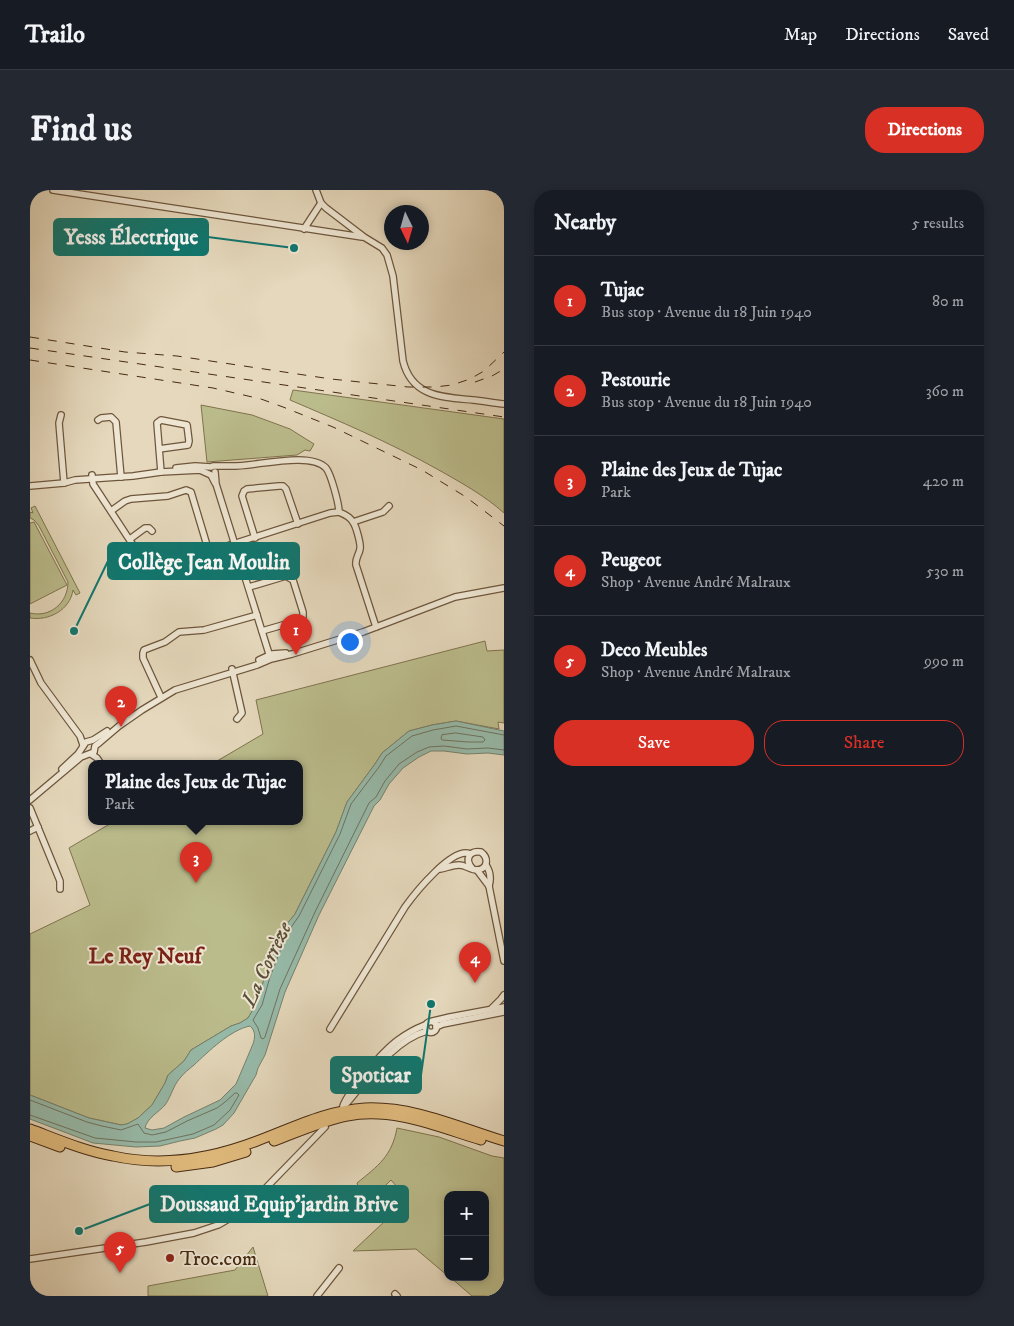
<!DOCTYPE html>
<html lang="en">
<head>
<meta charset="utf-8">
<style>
	body { margin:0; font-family:"IM FELL DW Pica",serif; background:#242831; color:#f1f3f6 }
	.controls { position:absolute; right:15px; bottom:15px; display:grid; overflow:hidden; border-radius:10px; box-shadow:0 2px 8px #0003 }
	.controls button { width:45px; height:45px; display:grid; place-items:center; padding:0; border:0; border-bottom:1px solid #363941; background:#171b24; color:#f1f3f6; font:25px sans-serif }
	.compass { position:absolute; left:354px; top:15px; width:45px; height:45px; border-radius:50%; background:#171b24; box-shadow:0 2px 8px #0003; rotate:175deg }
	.you { position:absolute; left:319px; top:451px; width:18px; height:18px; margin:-12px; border:4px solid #fff; border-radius:50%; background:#1a73e8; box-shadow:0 0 0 8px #1a73e833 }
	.badge { display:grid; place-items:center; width:32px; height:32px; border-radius:50%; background:#d93025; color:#fff; font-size:16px; font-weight:700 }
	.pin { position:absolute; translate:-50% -41px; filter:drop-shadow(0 1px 2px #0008) }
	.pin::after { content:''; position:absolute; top:26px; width:18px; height:15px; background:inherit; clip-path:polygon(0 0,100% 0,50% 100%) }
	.popup { position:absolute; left:58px; top:570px; width:215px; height:65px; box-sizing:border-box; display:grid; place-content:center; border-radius:10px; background:#171b24; filter:drop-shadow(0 1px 4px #0005); font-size:16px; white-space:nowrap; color:#9ea1a6 }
	.popup b { font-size:19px; color:#f1f3f6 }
	.popup::after { content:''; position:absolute; left:50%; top:100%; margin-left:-10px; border:10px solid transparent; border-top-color:#171b24 }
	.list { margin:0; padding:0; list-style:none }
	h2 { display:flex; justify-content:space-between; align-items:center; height:65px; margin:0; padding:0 20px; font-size:21px }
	h2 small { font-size:16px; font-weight:400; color:#9ea1a6 }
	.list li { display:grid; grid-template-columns:32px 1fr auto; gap:15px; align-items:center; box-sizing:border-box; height:90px; padding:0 20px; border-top:1px solid #363941 }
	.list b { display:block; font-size:19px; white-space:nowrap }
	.list p { margin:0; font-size:16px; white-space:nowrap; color:#9ea1a6 }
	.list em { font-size:16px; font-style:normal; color:#9ea1a6 }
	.actions { display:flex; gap:10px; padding:15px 20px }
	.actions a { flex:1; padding:11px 0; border:1px solid #d93025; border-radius:20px; text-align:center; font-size:18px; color:#d93025 }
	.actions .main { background:#d93025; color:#fff }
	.map { position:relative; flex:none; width:474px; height:1106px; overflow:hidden; border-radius:20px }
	header { display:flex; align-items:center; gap:30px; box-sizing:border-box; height:70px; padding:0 25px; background:#171b24; border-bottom:1px solid #363941 }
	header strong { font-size:24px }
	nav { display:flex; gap:28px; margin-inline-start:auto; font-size:18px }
	.intro { display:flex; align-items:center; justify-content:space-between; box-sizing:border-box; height:120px; padding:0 30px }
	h1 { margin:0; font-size:35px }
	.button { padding:12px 22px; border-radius:20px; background:#d93025; color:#fff; font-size:18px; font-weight:700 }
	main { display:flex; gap:30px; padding:0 30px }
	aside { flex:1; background:#171b24; border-radius:20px; box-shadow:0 2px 8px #0003 }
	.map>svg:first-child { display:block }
</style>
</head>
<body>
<header>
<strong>Trailo</strong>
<nav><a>Map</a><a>Directions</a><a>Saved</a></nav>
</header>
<div class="intro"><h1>Find us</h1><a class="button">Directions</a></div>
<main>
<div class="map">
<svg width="474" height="1106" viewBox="0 0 474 1106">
	<rect width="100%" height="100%" fill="#e5d8bc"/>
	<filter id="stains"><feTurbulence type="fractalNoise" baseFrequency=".004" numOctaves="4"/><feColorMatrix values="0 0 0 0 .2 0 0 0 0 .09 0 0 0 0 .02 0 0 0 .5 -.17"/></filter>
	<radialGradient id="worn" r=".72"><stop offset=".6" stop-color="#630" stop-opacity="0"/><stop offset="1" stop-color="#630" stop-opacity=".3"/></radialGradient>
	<g fill="#bbbc8c" stroke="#80734e">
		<path d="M263,200L474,229V323C454,305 430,292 407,279C359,252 309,231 260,210Z"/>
		<polygon points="171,215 222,225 260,239 284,254 280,261 275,260 267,265 177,272"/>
		<path d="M5,316L50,403L46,405L43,400C40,420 19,431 0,428V423C20,428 38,413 38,392L9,336L4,330L0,328V322L3,323L1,318Z"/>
		<polygon points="4,332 37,395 0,414 0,333"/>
		<polygon points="455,451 457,461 474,460 474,533 468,532 469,539 426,531 402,535 379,541 352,563 345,574 317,612 306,642 265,724 252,741 235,786 227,813 218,828 210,833 201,836 161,860 154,871 138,885 135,893 122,915 108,928 97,934 91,935 73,931 59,928 0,905 0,744 60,715 39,658 83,632 270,632 270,574 182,574 233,544 226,510"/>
		<path d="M367,938L409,947L462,966L474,968V1106H442L420,1087H455V1005H418V1086L386,1059L323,1061L355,1031L374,1005L361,990L333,1017L327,993C348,976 362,966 367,938Z"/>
		<polygon points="223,1057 238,1106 118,1106 118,1096 205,1080"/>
	</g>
	<path fill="#97bbab" stroke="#77816d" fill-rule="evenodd" d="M426,531L474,541V565L458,563L437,564L414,561H401L389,567L373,578L359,594L350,610L344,616L289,725L255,802L235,865L228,878L226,885L204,923L193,935L186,939L165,948L150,951L130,956L106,957L63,953L0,929V905L59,928L73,931L91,935L97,934L108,928L122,915L135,893L138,885L154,871L161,860L201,836L210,833L218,828L227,813L235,786L252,740L265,724L306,642L317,612L345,574L352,563L379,541L402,535ZM220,836C226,841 225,848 223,854L206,894L190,910L154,927L134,938L122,940L115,938C117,928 129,922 135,915C141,907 143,896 150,888C154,883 159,879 164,875C178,862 200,840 220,836Z"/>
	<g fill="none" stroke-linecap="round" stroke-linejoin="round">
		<g stroke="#6e725e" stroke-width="1">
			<polygon points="426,543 453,547 455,550 453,552 438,552 412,550 411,548 412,545"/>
			<polyline points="474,545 426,536 403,540 382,546 356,566 349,577 321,614 310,644 269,726 257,743 240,787 232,815 223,830 228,838 231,848 233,849 235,847 250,799 285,722 339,613 346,607 355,591 369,574 387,562 399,557 414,556 437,559 458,558 474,560"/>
			<polyline points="0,910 57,932 72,936 91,940 108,934 114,943 122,945 136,942 157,931 187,918 195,912 205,903 207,903 209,905 200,920 184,935 163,944 126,952 106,952 65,948 0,925"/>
		</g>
		<g stroke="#6e563c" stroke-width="8">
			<g id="minor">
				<polyline points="23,0 332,47"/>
				<path d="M286,0L291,13L296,18L334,47L352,58L357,65L363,86L373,171C382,207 412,207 443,210C453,211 464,213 474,214"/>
				<polyline points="274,39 291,13"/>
				<polyline points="31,225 29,233 34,293"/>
				<polyline points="68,230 71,228 81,227 86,232 91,287"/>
				<polyline points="129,259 158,255 159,251 157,235 131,230 127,233 131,282"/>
				<path d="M183,276C188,276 193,276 198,276C221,278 279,260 296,278C301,284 309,314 309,322C314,324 320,327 323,332C326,336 331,354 330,359C329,365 325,368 326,375L346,437"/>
				<polyline points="146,278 165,276 181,277"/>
				<polyline points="185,282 186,294 240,467"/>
				<polyline points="62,285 63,294 118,378 122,380 300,323 309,322"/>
				<polyline points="0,296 34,293 45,290 103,286 131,282 170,280 181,285 185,293"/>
				<polyline points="81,321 95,311 101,309 138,306 156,300 161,302 179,362"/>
				<polyline points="323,332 353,322 359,316"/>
				<polyline points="225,348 212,306 214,301 217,299 249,296 253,296 256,299 268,334"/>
				<polyline points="100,349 115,338 119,338 122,341"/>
				<polyline points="219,397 256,386 263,390 273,422 273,427 270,430 232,441"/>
				<polyline points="0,470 11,493 50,546 53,555"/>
				<polyline points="229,470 242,464 256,463"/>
				<polyline points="202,479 212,523 207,529"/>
				<polyline points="130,505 113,468 113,463 114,460 135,452 149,442 174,440 227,425"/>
				<polyline points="61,564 67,568 71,574"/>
				<polyline points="32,579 48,564 56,552 63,550 77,541"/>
				<polyline points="0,610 51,567 64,562 65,556 69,553 89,536 112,520 145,500 227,475 241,469 262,464 333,442 425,407 474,398"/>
				<polyline points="0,618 30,691 30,699"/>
				<polyline points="0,641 8,637"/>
				<path d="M456,675C460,681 461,689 459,696L474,771"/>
				<path d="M410,679C416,678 423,675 429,675C436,675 442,681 448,680C459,678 458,667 451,662C440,660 434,669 442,678"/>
				<polyline points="447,680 459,696"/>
				<polyline points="462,818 471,809 474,805"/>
				<polyline points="403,831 420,827 474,817"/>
				<circle cx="401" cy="837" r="5.5"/>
				<polyline points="406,837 413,834 474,822"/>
				<path d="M300,839L375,717C385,703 423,656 440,664"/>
				<path d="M314,915L317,913C339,887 364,850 397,841"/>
				<path d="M313,916C319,900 353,861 368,850C376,844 385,839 395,835"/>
				<polyline points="0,1069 116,1052 164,1043 188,1035 207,1024 229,1005 295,937"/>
				<polyline points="365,1104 367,1106"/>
				<polyline points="287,1106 309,1078"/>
			</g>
		</g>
		<g stroke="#462a11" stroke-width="11">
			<g id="highway">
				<path d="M0,939C27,949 54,961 83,966C132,977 180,969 227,951C262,938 297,920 335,918C384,916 428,937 474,951"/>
				<polyline points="0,946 30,957"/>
				<path d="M244,951C268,942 292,931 317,926C363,917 408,937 451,950"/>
				<polyline points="146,977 183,972 216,962"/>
			</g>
		</g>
		<use href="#minor" stroke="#eee6d3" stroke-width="5.5"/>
		<use href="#highway" stroke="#e2bc7e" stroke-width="9"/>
		<g stroke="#462a11" stroke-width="1" stroke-dasharray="9 9" stroke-linecap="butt">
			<polyline points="0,147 95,162 147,166 301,189 378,197 405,197 422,195 440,189 454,181 474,162"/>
			<polyline points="0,158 474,227"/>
			<polyline points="0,170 183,198 231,209 253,217 303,237 392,280 436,307 474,336"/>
			<polyline points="445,192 462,186 474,179"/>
		</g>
	</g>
	<circle fill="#8f2418" stroke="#eee6d3" stroke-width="2" cx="140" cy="1068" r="5"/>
	<g text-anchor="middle" stroke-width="4" stroke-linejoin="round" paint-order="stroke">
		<g font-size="20" fill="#462a11" stroke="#eee6d3" text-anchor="start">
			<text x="150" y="1075">Troc.com</text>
		</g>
		<g font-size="21" font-style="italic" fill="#5a4e38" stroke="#eee6d3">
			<text transform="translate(236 774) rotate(-65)" y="7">La Corrèze</text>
		</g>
		<g font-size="22" font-weight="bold" fill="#7a1f14" stroke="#eee6d3">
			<text x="115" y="773">Le Rey Neuf</text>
		</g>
	</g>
	<path fill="none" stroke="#0f766e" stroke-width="2" d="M264 58L178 47M44 441L78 371M401 814L391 885M49 1041L120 1014"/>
	<g fill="#0f766e" stroke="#eee6d3" stroke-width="2">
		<circle cx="264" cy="58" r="5"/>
		<circle cx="44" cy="441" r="5"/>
		<circle cx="401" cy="814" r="5"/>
		<circle cx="49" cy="1041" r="5"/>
	</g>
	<g fill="#0f766e" stroke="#0f766e" stroke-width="2">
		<rect x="24" y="29" width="154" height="36" rx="5"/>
		<rect x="78" y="353" width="191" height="36" rx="5"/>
		<rect x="301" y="867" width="90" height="36" rx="5"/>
		<rect x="120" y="996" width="258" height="36" rx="5"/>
	</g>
	<g font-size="21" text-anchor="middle" font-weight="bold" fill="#fff">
		<text x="101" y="54">Yesss Électrique</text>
		<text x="174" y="379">Collège Jean Moulin</text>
		<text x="346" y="892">Spoticar</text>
		<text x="249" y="1021">Doussaud Equip'jardin Brive</text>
	</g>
	<rect width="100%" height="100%" filter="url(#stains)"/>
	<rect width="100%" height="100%" fill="url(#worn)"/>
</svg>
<div class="controls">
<button>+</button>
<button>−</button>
</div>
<svg class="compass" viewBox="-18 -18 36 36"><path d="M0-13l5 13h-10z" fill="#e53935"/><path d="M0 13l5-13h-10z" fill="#9ea1a6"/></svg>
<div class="you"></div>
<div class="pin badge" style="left:266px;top:465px">1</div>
<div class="pin badge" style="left:91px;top:537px">2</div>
<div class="pin badge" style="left:166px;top:693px">3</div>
<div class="popup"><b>Plaine des Jeux de Tujac</b>Park</div>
<div class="pin badge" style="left:445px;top:793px">4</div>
<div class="pin badge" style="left:90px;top:1083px">5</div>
</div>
<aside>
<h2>Nearby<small>5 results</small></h2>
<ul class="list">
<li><span class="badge">1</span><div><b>Tujac</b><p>Bus stop · Avenue du 18 Juin 1940</p></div><em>80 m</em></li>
<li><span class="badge">2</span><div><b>Pestourie</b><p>Bus stop · Avenue du 18 Juin 1940</p></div><em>360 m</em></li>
<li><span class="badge">3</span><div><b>Plaine des Jeux de Tujac</b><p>Park</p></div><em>420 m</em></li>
<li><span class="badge">4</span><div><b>Peugeot</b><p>Shop · Avenue André Malraux</p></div><em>530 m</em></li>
<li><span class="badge">5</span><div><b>Deco Meubles</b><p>Shop · Avenue André Malraux</p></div><em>990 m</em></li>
</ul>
<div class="actions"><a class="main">Save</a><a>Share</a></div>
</aside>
</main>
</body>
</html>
